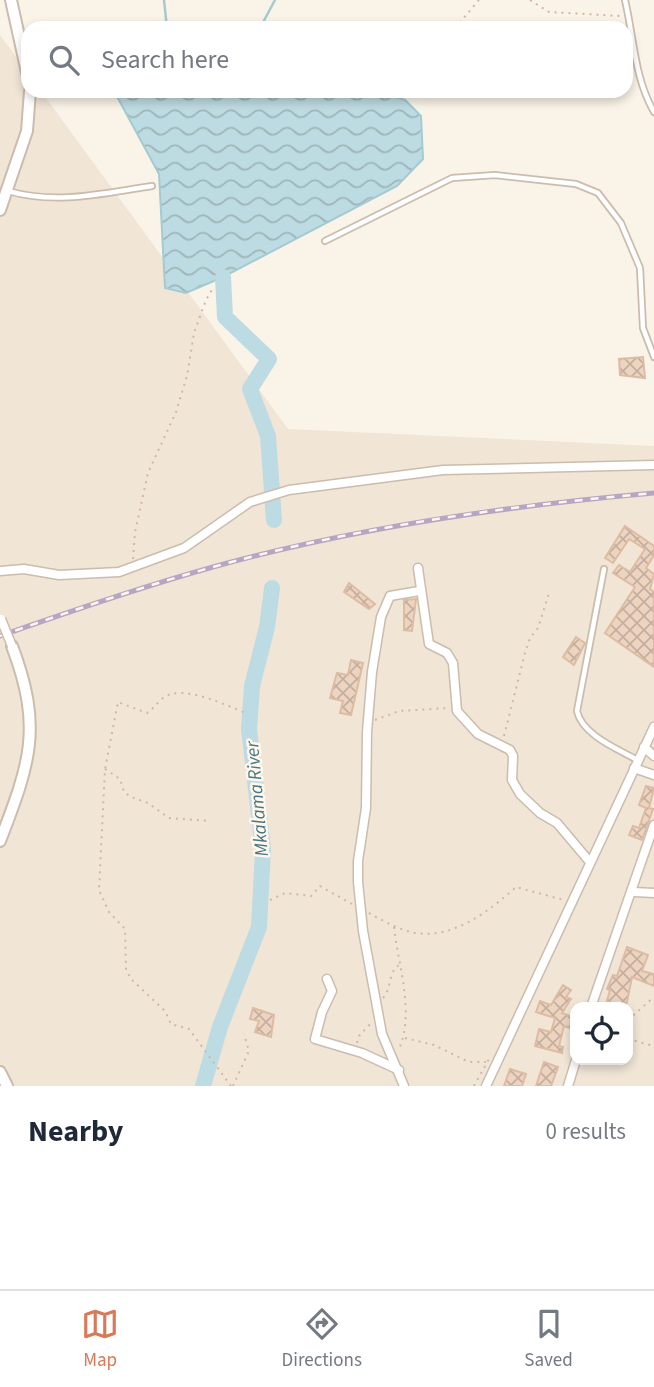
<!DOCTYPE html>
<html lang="en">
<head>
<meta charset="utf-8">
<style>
	body { margin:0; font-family:"Source Sans 3",sans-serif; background:#f2f2f3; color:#1f2937 }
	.controls { position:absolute; right:21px; bottom:21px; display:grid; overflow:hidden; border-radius:14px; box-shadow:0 4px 10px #0003 }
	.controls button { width:63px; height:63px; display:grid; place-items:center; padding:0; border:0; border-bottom:2px solid #e0e1e3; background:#fff; color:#1f2937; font:35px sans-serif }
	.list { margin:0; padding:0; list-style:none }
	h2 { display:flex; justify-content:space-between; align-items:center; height:91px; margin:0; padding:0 28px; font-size:30px }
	h2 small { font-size:23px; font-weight:400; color:#747a83 }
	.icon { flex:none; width:38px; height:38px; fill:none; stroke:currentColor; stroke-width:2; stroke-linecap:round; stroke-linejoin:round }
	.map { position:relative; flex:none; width:654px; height:1086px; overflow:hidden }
	.search { position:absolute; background:#fff; box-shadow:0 4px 10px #0003; left:21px; right:21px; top:21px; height:77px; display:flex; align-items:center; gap:18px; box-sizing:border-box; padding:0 24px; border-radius:21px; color:#747a83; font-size:26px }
	.sheet { height:203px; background:#fff }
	nav { display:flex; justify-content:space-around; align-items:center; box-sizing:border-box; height:98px; border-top:2px solid #e0e1e3; background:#fff; font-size:19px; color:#747a83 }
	nav a { display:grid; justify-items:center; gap:4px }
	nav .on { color:#d87958 }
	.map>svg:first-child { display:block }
</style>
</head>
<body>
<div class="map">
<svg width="654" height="1086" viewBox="0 0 654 1086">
	<defs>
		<pattern id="water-waves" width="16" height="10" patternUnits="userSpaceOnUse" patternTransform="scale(1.75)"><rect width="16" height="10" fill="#bddbe2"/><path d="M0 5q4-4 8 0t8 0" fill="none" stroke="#9eb5b9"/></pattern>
		<pattern id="building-cross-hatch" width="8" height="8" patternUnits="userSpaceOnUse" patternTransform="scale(1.75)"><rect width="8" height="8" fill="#edd4c1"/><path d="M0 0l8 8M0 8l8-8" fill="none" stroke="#c4af9f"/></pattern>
	</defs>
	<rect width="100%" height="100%" fill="#faf3e7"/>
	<path fill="#f1e5d6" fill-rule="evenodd" d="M0,35L28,73V91H41L288,429L654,446V1086H0ZM575,1007H628V1060H575Z"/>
	<polygon fill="url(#water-waves)" stroke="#a4cad2" stroke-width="2" points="114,91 341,91 352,97 362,91 374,91 405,100 421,116 423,159 397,186 223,277 186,293 165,288 159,174"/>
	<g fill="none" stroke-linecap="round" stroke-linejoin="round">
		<g stroke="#a4cad2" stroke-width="2.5">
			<polyline points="164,0 167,28"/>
			<polyline points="260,28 275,0"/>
		</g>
		<g stroke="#bddbe2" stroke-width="16">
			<polyline points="223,277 225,317 269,359 250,389 268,436 274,520"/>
			<polyline points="203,1086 220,1027 259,927 263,849 249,729 252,686 267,627 272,588"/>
		</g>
	</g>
	<g fill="url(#building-cross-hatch)" stroke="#debca3" stroke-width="2">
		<polygon points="643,357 645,378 620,375 619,359"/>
		<polygon points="625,526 654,546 654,555 646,568 654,574 650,589 654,592 654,667 605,633 635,587 613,573 619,565 630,572 645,549 629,539 613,563 605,558"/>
		<polygon points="349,583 375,604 369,609 344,592"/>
		<polygon points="416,599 412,631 404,630 404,600"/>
		<polygon points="576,637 585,643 574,665 563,657"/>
		<polygon points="351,660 363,663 351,715 340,713 343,701 330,698 337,673 348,675"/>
		<polygon points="646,786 654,788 649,808 653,809 642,840 629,835 633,826 639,828 646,808 639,805"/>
		<polygon points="627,947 648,955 642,971 654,974 654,986 632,977 626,1007 618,1007 607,1001 610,990 607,989 613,975 617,976"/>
		<polygon points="563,985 571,990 566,997 571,999 562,1013 575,1018 575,1024 573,1029 564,1026 559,1046 563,1047 562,1053 535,1046 539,1029 551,1032 555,1018 536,1012 540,1001 551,1005"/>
		<polygon points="253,1008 274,1015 271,1037 255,1032 259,1021 250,1019"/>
		<polygon points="544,1062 558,1067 551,1086 536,1086"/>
		<polygon points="510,1069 526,1074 522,1086 504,1086"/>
	</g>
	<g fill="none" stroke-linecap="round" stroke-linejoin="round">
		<g stroke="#cbbcae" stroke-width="8">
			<g id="service">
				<path d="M625,0C634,38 634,77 654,112"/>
				<path d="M8,191C57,205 104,193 152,186"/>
				<polyline points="325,241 452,178 495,175 576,184 598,193 621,223 640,268 643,328 654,357"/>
				<path d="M604,569L577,711C582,735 618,749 637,760"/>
			</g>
		</g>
		<g stroke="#cbbcae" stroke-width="11">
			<g id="minor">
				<polyline points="418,568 429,644 447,653 453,663 457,711 478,734 510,750 513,756 512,780 520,794 540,813 557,823 589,861"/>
				<polyline points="0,571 24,569 59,575 119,572 184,548 250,502 289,490 443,470 654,465"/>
				<polyline points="644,747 654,756"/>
				<polyline points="634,768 654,775"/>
				<polyline points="634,892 654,893"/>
				<polyline points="327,979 332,991 322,1012 315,1039 362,1053 399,1070"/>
				<polyline points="591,1007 654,825"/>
				<polyline points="404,1086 382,1034 363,931 358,882 358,861 366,808 367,732 372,672 381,617 390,596 419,591"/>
				<polyline points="486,1086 654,727"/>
				<polyline points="568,1086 576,1060"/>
			</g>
		</g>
		<g stroke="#cbbcae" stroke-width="14">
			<g id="tertiary">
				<polyline points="11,0 28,77"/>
				<polyline points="0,210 27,131 30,91"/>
				<path d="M0,841C30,763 43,728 12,646"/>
				<polyline points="0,1072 7,1086"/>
			</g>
		</g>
		<g stroke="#d1b7a4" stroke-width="2" stroke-dasharray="2 5" stroke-linecap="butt">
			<polyline points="530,0 549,12 621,16"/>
			<polyline points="455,28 479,0"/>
			<polyline points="133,559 135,532 148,473 176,412 187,376 194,333 206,300 213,288"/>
			<polyline points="375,720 399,711 448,708"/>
			<polyline points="504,736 525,653 530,638 538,628 550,590"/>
			<polyline points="105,769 120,779 124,792 131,797 148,803 169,818 210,821"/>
			<polyline points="270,900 285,893 311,896 320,886 352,904"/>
			<path d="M369,913C380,919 392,926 404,930C446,945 487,913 516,887L564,900"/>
			<path d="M394,927C398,965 415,1012 399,1049"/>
			<path d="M383,998C392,988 388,972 399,965"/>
			<polyline points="628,1020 654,997"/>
			<polyline points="405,1038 434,1045 469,1062 486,1062"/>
			<polyline points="628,1039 654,1046"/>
			<polyline points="357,1043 359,1036 372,1022"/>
			<path d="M231,1086L189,1029L171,1024L165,1011L131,979L126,969L125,929L109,912L99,890L105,769L118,702L147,713C154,708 157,703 163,698C182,683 227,706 246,713"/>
			<polyline points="233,1086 249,1051 244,1034"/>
			<polyline points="474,1086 489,1059"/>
		</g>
		<use href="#service" stroke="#fff" stroke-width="4.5"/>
		<use href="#minor" stroke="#fff" stroke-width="8"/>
		<use href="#tertiary" stroke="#fff" stroke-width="10"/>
		<g stroke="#b7a6c3" stroke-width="5">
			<path id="rail" d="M0,636C71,611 141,587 213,567C357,527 505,506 654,493"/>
		</g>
		<use href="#rail" stroke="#fdf7ed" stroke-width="2.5" stroke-dasharray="8" stroke-linecap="butt"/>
		<g stroke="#cbbcae" stroke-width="11" stroke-linecap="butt">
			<polyline id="minor-bridge" points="1,619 12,646"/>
		</g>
		<use href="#minor-bridge" stroke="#fff" stroke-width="8"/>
	</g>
	<g text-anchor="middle" stroke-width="5" stroke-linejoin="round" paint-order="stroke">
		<g font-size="19" font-style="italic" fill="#4a7782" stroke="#fdf7ed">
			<text transform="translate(256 799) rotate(-95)" y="7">Mkalama River</text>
		</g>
	</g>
</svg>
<div class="controls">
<button><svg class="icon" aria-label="locate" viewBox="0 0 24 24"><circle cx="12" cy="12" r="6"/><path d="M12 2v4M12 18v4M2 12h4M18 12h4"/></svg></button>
</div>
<div class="search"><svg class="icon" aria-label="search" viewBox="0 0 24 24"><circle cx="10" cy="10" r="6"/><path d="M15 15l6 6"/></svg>Search here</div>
</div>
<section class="sheet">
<h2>Nearby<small>0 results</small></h2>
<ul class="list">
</ul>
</section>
<nav>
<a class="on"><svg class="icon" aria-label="map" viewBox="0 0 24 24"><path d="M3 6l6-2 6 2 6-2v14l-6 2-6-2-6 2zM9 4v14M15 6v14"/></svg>Map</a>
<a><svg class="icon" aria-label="directions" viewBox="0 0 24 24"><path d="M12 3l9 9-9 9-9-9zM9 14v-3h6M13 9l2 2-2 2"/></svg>Directions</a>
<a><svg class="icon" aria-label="saved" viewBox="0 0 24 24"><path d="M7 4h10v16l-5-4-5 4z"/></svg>Saved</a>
</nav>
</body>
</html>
